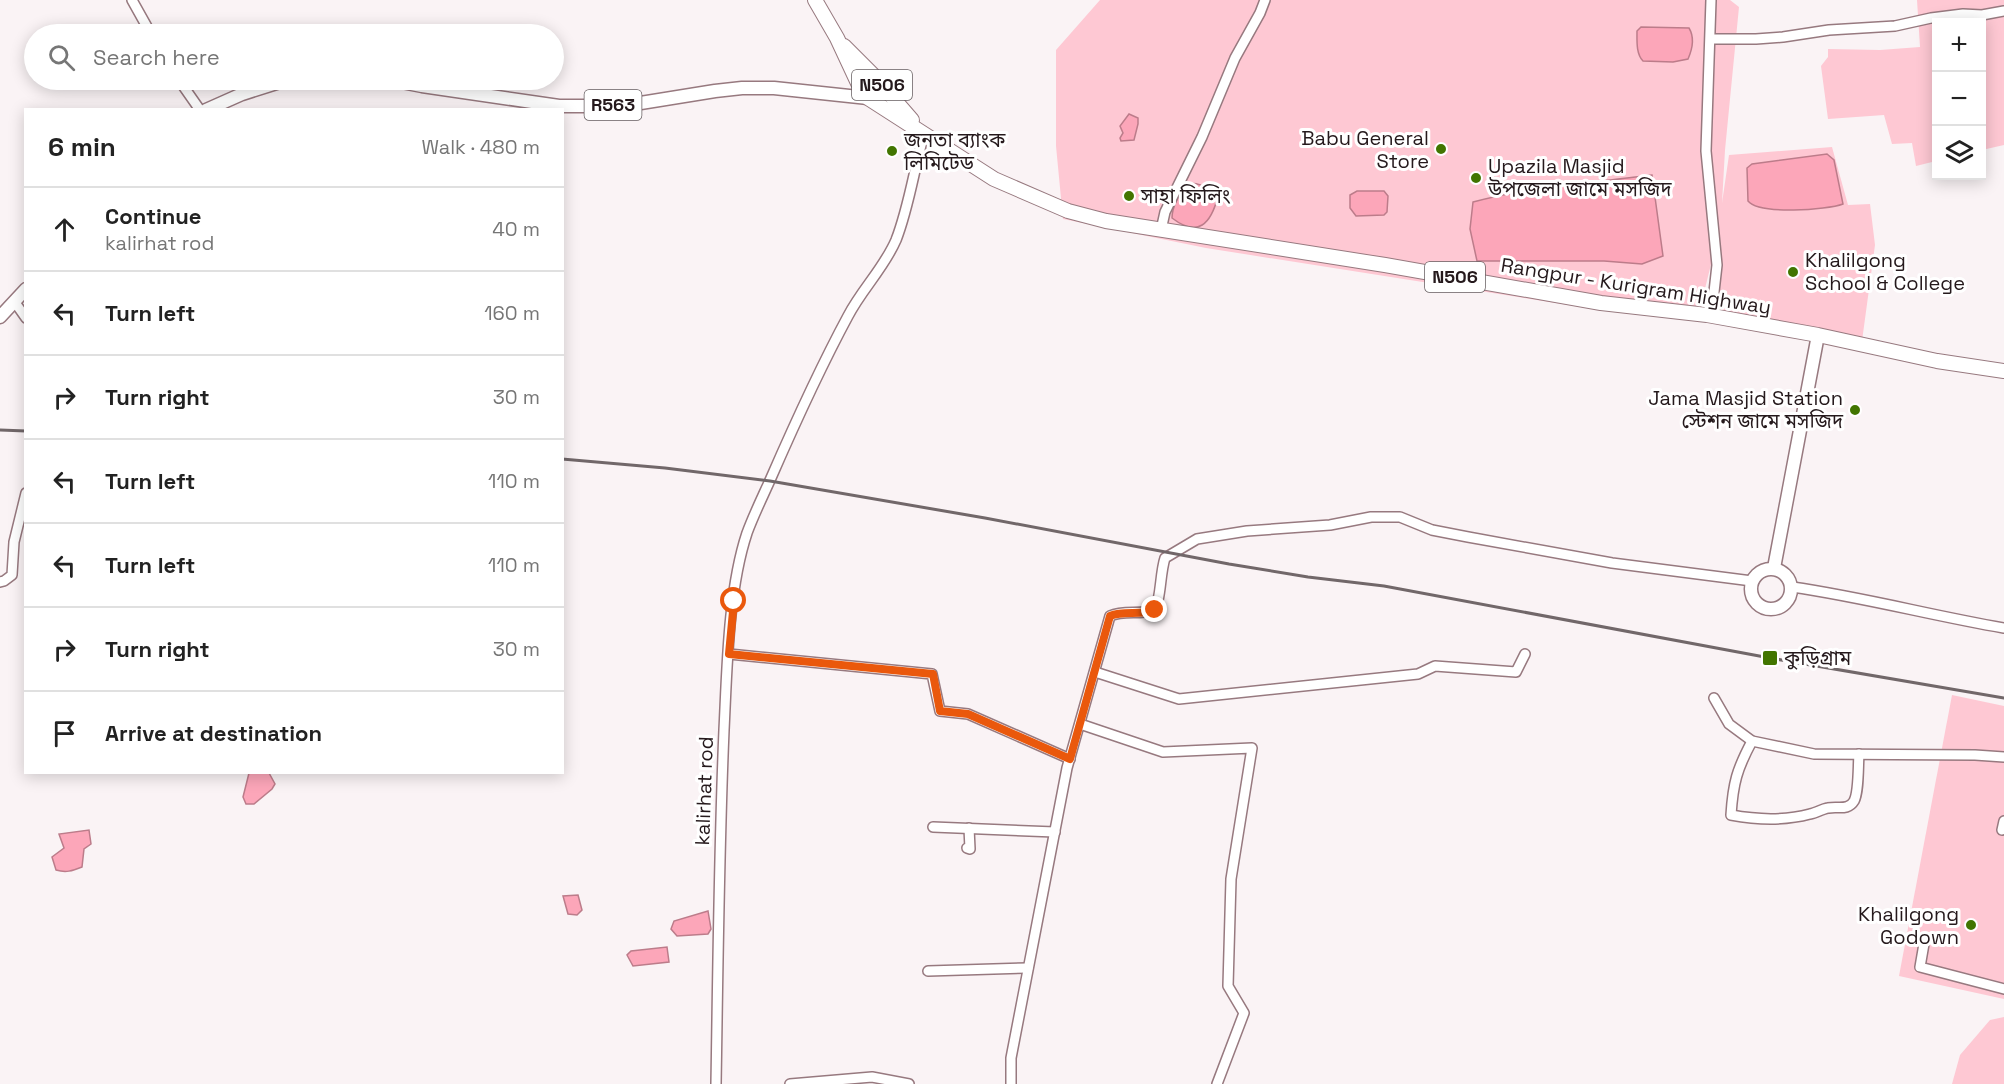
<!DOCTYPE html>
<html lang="en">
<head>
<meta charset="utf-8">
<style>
	body { margin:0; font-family:"Space Grotesk","Noto Sans Bengali",sans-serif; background:#f2f2f2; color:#222 }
	.controls { position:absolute; right:18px; top:18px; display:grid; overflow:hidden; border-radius:0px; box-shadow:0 3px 15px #0003 }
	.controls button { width:54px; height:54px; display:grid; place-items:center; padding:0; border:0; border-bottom:2px solid #e0e0e0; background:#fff; color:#222; font:30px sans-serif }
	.stop { position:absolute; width:18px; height:18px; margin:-14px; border:4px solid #ea580c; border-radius:50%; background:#fff }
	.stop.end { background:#ea580c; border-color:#fff; box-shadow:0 2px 6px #0008 }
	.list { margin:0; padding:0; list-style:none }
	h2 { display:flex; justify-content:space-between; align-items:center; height:78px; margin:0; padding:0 24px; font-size:26px }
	h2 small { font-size:20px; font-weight:400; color:#767676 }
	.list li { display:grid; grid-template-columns:39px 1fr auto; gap:18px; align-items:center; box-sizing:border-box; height:84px; padding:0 24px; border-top:2px solid #e0e0e0 }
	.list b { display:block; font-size:22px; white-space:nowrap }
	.list p { margin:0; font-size:20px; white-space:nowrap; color:#767676 }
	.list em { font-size:20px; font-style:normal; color:#767676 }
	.icon { flex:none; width:33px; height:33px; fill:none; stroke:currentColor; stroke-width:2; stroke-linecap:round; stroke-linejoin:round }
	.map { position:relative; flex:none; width:2004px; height:1084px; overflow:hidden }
	.search { position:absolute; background:#fff; box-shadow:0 3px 15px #0003; left:24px; top:24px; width:540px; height:66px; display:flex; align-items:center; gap:15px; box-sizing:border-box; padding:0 21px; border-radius:33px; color:#767676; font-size:22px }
	.panel { position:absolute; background:#fff; box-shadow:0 3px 15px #0003; left:24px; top:108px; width:540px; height:666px; border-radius:0px }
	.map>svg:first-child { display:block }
</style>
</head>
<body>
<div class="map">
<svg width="2004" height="1084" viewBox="0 0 2004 1084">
	<rect width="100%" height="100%" fill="#faf3f5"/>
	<g fill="#fec8d3">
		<polygon points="1100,0 1730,0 1739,7 1725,150 1722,203 1729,155 1832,147 1848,205 1870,204 1875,245 1862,341 1734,327 1716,322 1717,240 1697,321 1600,310 1206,248 1063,219 1056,146 1056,50"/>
		<polygon points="1917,0 2004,0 2004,145 1982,150 1982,22 1936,22 1936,161 1916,166 1912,143 1892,144 1884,115 1828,119 1821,66 1828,57 1828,49 1880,50 1920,47"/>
		<polygon points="1952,695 2004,706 2004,999 1899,976"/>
		<polygon points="2004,1017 2004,1084 1952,1084 1960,1055 1990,1020"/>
	</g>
	<g fill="#fca6b9" stroke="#bc7c8a" stroke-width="1.5">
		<path d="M1641,27L1689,28C1695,38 1692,50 1688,59L1673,62L1643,61C1636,54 1637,41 1637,31Z"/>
		<polygon points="1129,114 1138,118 1138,124 1134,140 1121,141 1120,138 1123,133 1120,126"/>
		<path d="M1827,154L1834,160L1843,204C1827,210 1759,215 1748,201L1747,168L1752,164Z"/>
		<path d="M1652,175L1663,256L1642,264L1604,261H1477L1470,229L1473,202C1532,186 1592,183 1652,175Z"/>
		<path d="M1188,183C1197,183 1213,187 1218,196C1211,224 1198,238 1172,218C1172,207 1180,191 1188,183Z"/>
		<polygon points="1357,191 1384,191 1388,196 1387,212 1384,215 1356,216 1350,208 1350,195"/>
		<polygon points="249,773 269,773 275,784 272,789 254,804 246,804 243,797"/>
		<path d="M89,830L91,844L84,849L82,867C72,871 66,873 56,870L52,857L64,848L59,834Z"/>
		<polygon points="578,895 582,910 577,915 568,914 563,896"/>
		<polygon points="708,911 711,929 708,934 677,936 671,929 674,921"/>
		<polygon points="667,947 669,962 633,966 627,955 631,951"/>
	</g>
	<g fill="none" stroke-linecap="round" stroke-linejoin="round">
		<g stroke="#97797f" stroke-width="12">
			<g id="minor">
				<polyline points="132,0 151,34"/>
				<polyline points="1711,39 1756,39 1783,37 1829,30 1895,26 1931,18 1963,14 1982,15 2004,11"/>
				<polyline points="179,80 200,110"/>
				<polyline points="1161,230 1165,212 1202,137 1235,58 1260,13 1265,0"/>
				<polyline points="14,301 26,318"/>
				<polyline points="1707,315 1714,292 1717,265 1706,151 1711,0"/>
				<polyline points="0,582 4,581 12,575 14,542 26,493"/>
				<path d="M1792,587C1863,597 1933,616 2004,628"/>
				<polyline points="729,654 932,674 940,711 968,714 1070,759"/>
				<polyline points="1095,672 1179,699 1418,674 1435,666 1516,672 1525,654"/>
				<polyline points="1714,698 1729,724 1752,741 1814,754 1975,755 2004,757"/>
				<polyline points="1080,724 1163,752 1252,748 1231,879 1228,986 1244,1013 1217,1084"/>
				<path d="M1752,741C1737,769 1733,783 1731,815C1758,820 1784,821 1810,814C1816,813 1822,809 1828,808C1838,806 1848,811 1854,801C1859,792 1858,766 1859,754"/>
				<polyline points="933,827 1055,832"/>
				<polyline points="2002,830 2004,821"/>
				<polyline points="967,848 970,849 969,828"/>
				<polyline points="1925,938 1920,967 2004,989"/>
				<polyline points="928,971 1028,968"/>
				<path d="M716,1084C718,966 719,848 724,730C727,670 728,590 747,533C754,514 763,496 771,478C795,423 820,368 848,316C862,289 884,268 896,240C909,207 914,169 924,134"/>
				<polyline points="790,1084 872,1077 909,1084"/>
				<path d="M1011,1084V1058L1067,768L1110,616C1124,610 1140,615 1155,610C1161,599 1160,573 1165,558L1197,539L1247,531L1330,525L1371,517H1400L1432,530L1468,537L1612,563L1752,581"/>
			</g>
		</g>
		<g stroke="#97797f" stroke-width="15">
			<g id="major">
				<polyline points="391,80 422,86 559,106 622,106 715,91 742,88 774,88 868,98 887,91"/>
				<polyline points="206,110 242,94 286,80"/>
				<polyline points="0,317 26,289"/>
				<polyline points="1774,568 1818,335"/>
				<circle cx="1771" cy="589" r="20"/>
			</g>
		</g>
		<g stroke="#97797f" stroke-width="16">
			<g id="highway">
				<polyline points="815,0 837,38 858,83 868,98 994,179 1068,211 1106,221 1385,265 1601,303 1707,315 1818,335 1937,361 2004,371"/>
				<polyline points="844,46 873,75 912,120"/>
			</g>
		</g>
		<use href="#minor" stroke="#fff" stroke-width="9"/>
		<use href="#major" stroke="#fff" stroke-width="12"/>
		<use href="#highway" stroke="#fff" stroke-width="14"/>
		<g stroke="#716769" stroke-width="3">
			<polyline points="0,430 26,431"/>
			<polyline points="562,459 665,468 770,481 985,518 1229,564 1308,577 1384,586 1770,658 2004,698"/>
		</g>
	</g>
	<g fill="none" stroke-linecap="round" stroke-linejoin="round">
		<path stroke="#ea580c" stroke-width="8" d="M734,601L729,654L933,674L940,711L968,714L1070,759L1110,616C1124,610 1140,616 1155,610"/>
	</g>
	<g fill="#427500" stroke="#fff" stroke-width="2">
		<circle cx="1441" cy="149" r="6"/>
		<circle cx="892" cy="151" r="6"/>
		<circle cx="1476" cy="178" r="6"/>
		<circle cx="1129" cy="196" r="6"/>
		<circle cx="1793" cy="272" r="6"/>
		<circle cx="1855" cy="410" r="6"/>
		<rect x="1762" y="650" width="16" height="16" rx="3"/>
		<circle cx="1971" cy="925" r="6"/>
	</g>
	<g text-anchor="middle" stroke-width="6" stroke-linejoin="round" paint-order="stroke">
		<g fill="#fff" stroke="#665e60" stroke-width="1.5">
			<rect x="852" y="70" width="60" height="30" rx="4.5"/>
			<rect x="584.5" y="90" width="57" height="30" rx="4.5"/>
			<rect x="1425" y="262" width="60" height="30" rx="4.5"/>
		</g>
		<g font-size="18" font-weight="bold" fill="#25191c">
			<text x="882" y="91">N506</text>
			<text x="613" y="111">R563</text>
			<text x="1455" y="283">N506</text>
		</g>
		<g font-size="20" fill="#25191c" stroke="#fff" text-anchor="start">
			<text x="1429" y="145" text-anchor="end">Babu General<tspan x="1429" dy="23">Store</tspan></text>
			<text x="904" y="147">জনতা ব্যাংক<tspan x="904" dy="23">লিমিটেড</tspan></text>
			<text x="1488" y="173">Upazila Masjid<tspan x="1488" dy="23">উপজেলা জামে মসজিদ</tspan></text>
			<text x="1141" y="203">সাহা ফিলিং</text>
			<text x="1805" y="267">Khalilgong<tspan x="1805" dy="23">School &amp; College</tspan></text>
			<text x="1843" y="405" text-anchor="end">Jama Masjid Station<tspan x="1843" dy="23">স্টেশন জামে মসজিদ</tspan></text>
			<text x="1784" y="665">কুড়িগ্রাম</text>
			<text x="1959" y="921" text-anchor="end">Khalilgong<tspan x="1959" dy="23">Godown</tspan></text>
		</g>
		<g font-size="20" fill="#25191c" stroke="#fff">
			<text transform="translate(1636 286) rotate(9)" y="7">Rangpur - Kurigram Highway</text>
			<text transform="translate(704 791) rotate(-88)" y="7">kalirhat rod</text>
		</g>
	</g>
</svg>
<div class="controls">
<button>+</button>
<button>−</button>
<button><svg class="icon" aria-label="layers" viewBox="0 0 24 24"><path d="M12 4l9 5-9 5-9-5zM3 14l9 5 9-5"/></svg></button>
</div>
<div class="stop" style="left:734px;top:601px"></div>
<div class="stop end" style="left:1155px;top:610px"></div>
<div class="search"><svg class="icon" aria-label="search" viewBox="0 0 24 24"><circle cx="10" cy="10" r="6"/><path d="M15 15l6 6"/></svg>Search here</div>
<section class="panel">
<h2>6 min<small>Walk · 480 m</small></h2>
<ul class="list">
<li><svg class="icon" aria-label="ahead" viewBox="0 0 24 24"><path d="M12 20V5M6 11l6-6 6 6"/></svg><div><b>Continue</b><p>kalirhat rod</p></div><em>40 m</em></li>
<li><svg class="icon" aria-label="left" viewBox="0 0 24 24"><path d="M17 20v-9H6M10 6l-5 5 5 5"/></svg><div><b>Turn left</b></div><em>160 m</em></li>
<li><svg class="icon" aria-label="right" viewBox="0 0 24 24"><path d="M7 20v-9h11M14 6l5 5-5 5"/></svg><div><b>Turn right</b></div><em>30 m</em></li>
<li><svg class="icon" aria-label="left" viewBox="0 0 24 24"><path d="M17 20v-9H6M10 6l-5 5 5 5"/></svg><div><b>Turn left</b></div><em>110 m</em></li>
<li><svg class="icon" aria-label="left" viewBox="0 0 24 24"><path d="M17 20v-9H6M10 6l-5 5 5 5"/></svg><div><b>Turn left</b></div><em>110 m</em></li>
<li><svg class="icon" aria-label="right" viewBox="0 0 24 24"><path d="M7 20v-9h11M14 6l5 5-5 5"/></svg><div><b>Turn right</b></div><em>30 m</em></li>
<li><svg class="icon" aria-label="arrive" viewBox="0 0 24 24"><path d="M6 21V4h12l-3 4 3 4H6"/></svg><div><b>Arrive at destination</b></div></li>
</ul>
</section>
</div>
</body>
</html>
